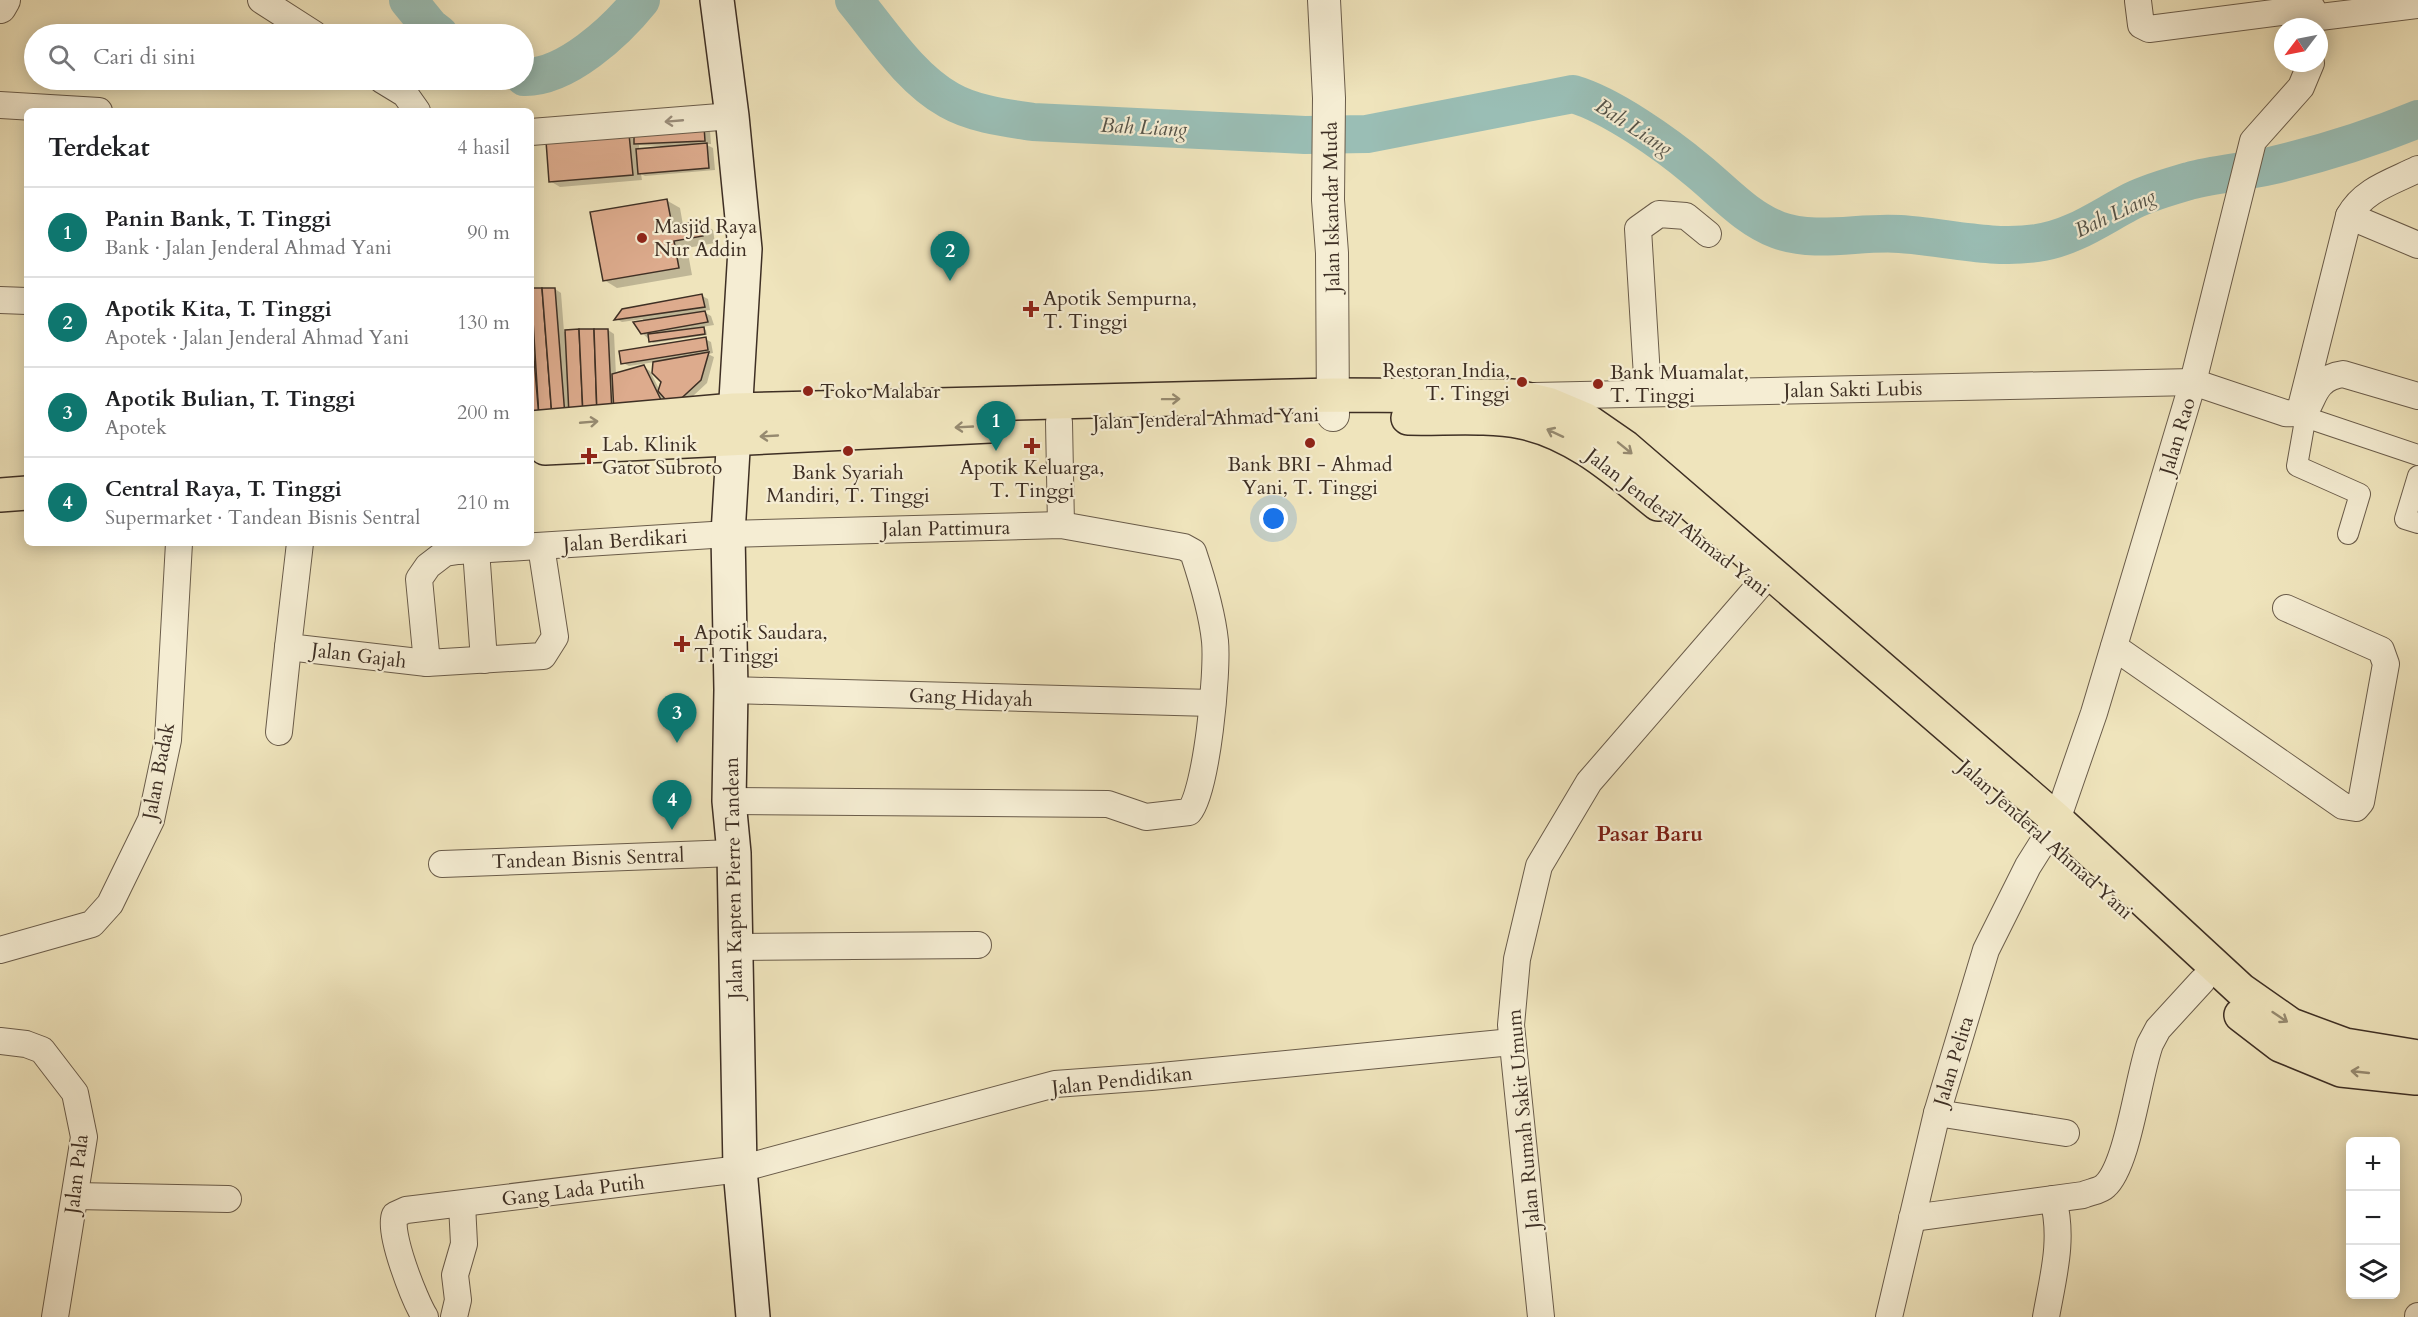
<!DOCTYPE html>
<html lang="id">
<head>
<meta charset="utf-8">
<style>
	body { margin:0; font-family:Cardo,serif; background:#f6f6f6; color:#202124 }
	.controls { position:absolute; right:18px; bottom:18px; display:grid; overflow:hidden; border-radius:9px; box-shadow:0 3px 15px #0003 }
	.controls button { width:54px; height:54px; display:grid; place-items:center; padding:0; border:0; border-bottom:2px solid #e0e0e0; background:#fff; color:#202124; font:30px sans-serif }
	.compass { position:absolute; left:2274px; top:18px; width:54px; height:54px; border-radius:50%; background:#fff; box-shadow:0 3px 15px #0003; rotate:238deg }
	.you { position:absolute; left:1274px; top:519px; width:21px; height:21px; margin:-15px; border:4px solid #fff; border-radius:50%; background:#1a73e8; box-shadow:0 0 0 9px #1a73e833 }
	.badge { display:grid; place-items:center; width:39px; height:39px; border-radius:50%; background:#0f766e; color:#fff; font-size:20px; font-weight:700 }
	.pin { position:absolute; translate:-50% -50px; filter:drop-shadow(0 2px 3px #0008) }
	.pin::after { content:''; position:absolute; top:32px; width:21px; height:18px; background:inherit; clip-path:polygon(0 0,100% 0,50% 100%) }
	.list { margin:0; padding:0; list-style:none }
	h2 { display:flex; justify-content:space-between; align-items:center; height:78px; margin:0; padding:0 24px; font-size:26px }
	h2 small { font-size:20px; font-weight:400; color:#757577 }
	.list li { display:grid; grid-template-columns:39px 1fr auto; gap:18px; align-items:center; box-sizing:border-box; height:90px; padding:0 24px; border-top:2px solid #e0e0e0 }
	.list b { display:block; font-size:22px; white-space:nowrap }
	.list p { margin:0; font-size:20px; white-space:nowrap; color:#757577 }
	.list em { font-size:20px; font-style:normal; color:#757577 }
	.icon { flex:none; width:33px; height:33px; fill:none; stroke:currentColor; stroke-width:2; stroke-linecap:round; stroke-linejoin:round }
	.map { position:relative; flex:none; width:2418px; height:1317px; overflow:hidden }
	.search { position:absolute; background:#fff; box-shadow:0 3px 15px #0003; left:24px; top:24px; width:510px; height:66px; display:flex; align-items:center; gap:15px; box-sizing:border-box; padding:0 21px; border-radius:33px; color:#757577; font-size:22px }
	.panel { position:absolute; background:#fff; box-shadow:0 3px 15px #0003; left:24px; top:108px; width:510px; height:438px; border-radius:9px }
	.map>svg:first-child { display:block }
</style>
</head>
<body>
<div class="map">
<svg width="2418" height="1317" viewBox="0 0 2418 1317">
	<rect width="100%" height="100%" fill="#efe4bc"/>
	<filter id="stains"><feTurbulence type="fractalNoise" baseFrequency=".00333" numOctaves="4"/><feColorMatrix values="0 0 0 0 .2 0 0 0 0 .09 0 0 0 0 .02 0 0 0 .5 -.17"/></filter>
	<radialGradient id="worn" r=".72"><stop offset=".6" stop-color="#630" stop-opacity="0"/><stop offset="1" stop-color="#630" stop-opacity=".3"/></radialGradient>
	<g fill="#0003" fill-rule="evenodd">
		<path d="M704,128L710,131L711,144H705L713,148L715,170L645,176L641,174L642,180L560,187L550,181L629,136L636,140ZM639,145L660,146L661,149L639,151Z"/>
		<polygon points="666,200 680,208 683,225 700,222 713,230 715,243 687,248 692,275 617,288 604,280"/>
		<polygon points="531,283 534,290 555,289 561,293 564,332 608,330 614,334 616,375 644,367 650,371 660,391 663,382 655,362 629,366 623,363 705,339 711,342 713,353 708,354 714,357 707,383 679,409 661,394 670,411 531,422"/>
		<polygon points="702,296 708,299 710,310 702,311 711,316 714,325 702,327 706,330 707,335 653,343 642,333 643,319 622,322 616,319"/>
	</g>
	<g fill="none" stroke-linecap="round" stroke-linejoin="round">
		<g stroke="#9abeb5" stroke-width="38">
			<polyline points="408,0 430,27 439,34"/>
			<path d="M854,0C882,34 910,78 949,100C973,114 1006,118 1033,122L1305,135L1367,134L1573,94C1611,105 1666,144 1697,170C1723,191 1746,218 1778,230C1817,244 1859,231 1900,234C1945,237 1992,250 2037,243C2072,238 2098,219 2128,203C2146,193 2169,187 2189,181C2215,174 2243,172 2270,166C2321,154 2370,139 2418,119"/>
			<path d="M524,77C566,78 616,31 641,0"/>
		</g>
	</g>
	<g fill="#ddab8d" stroke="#3e2f24" stroke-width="1.5">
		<polygon points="704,126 705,141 634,144 634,130"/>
		<polygon points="629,134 633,175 549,182 546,141"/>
		<polygon points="707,143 709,168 638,174 636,149"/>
		<polygon points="667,199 672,225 700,221 703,236 674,241 679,268 603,281 590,212"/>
		<polygon points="531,288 542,288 552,417 539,418"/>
		<polygon points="542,288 555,288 565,416 552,417"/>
		<polygon points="702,294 705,307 614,320 622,309"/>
		<polygon points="705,311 708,322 641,334 633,322"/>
		<polygon points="531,323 539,418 531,419"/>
		<polygon points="704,327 705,334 649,342 648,334"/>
		<polygon points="579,329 583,415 569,415 565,330"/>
		<polygon points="579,329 594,329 597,414 583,415"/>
		<polygon points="594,329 608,329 612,413 597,414"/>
		<polygon points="706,337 708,350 621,364 619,351"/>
		<polygon points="709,352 701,380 672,407 658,391 661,382 652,373 653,362"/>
		<polygon points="644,365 665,408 614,413 612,374"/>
	</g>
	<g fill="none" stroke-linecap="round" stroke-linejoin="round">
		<g stroke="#6a5c4a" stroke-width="22">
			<g id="pedestrian">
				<polyline points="2307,409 2297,466 2360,494 2348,534"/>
				<polyline points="2299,415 2418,455"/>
				<polyline points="2418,476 2405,519 2418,523"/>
			</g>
		</g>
		<g stroke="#6a5c4a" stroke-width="28">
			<g id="minor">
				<polyline points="261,0 314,34"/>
				<polyline points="2138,1 2141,25 2149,29 2312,8"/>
				<polyline points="2312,18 2418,5"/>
				<polyline points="382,80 405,94 417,111"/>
				<polyline points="0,105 99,111"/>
				<polyline points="531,132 732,116"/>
				<polyline points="2349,216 2418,245"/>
				<polyline points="0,300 27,301"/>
				<polyline points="1648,393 1638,229 1659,214 1686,216 1708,234"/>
				<path d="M1534,396L2193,382L2285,413C2315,416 2306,400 2321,384C2327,378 2336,375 2343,374L2418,396"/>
				<path d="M2302,403L2349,216C2363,190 2392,182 2418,169"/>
				<polyline points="1059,422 1061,525"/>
				<polyline points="300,543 288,647 427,663"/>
				<path d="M459,543L458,551L728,534L1061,525L1184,547L1193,552C1202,579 1212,612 1215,641C1218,671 1207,791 1189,812L1146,817L1108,804L729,801"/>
				<polyline points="476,550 484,660"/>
				<polyline points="458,551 445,553 428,566 419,579 427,663 543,656 555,637 541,546"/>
				<polyline points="2114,647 2343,806 2356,808 2361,802 2386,664 2381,650 2286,608"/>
				<polyline points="731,690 1212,703"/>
				<polyline points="279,732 288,647"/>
				<polyline points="442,864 734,853"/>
				<polyline points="735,947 978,945"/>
				<polyline points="0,950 92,924 110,904 151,820 168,740 179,543"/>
				<polyline points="0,1041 26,1044 42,1050 75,1093 84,1137 55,1317"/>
				<polyline points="1937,1113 2066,1133"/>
				<polyline points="75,1196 228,1199"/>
				<path d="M1912,1218L2083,1195C2090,1192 2100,1191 2105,1186C2128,1166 2138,1077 2150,1044L2158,1029L2202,981"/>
				<path d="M425,1317C415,1301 387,1231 395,1215L406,1210L740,1169L1055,1084L1151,1077L1512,1042"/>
				<polyline points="454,1317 458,1300 455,1275 464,1244 462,1204"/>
				<polyline points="1541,1317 1511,1025 1517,959 1539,866 1589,782 1770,573"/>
				<polyline points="1889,1317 1937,1113 1986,950 2028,866 2057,820 2094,713 2193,382 2253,141 2301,87 2311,63"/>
				<path d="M2046,1317C2053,1277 2064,1239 2053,1199"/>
				<polyline points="2418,1317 2418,1316"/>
			</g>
		</g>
		<g stroke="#6a5c4a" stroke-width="34">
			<g id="tertiary">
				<polyline points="1324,0 1329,98 1328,200 1332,253 1333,415"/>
				<polyline points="0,7 4,0"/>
			</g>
		</g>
		<g stroke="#3e2f24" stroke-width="36">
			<polyline id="secondary" points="717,0 732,116 745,249 728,534 731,690 729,801 734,853 740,1169 753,1317"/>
		</g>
		<g stroke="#3e2f24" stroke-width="36">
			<g id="primary">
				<path d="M1408,418C1443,419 1488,415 1522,422C1575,433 1617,471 1658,504"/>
				<polyline points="531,428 734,410 1333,395 1513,396 1548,404 1586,420 1625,447 2057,820 2241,990 2291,1025 2345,1045 2418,1057"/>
				<polyline points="545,448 990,426"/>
				<polyline points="0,495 27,493"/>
				<polyline points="2241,1015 2280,1045 2341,1070 2416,1078"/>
			</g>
		</g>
		<use href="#pedestrian" stroke="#f5edd3" stroke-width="20"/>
		<use href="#minor" stroke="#f5edd3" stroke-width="26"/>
		<use href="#tertiary" stroke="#f5edd3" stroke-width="32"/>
		<use href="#secondary" stroke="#f5edd3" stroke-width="33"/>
		<use href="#primary" stroke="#efe4bc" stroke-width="33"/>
	</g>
	<defs><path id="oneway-shaft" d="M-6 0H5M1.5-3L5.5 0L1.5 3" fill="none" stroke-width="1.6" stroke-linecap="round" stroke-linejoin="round" transform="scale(1.5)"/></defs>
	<use stroke="#9a8e7c" href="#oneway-shaft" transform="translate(674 121) rotate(175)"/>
	<g stroke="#968a70">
		<use href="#oneway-shaft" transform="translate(1171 399) rotate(-1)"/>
		<use href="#oneway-shaft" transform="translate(589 422) rotate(-5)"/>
		<use href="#oneway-shaft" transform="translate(964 427) rotate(177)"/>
		<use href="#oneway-shaft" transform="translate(1555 433) rotate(-155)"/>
		<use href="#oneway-shaft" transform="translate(769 436) rotate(177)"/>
		<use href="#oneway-shaft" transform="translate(1625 448) rotate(39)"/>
		<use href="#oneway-shaft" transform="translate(2280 1017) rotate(34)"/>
		<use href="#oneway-shaft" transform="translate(2360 1072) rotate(-174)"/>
	</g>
	<g fill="#8f2418" stroke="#f5edd3" stroke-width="2">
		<circle cx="642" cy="238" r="6"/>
		<path d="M1028 300h6v6h6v6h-6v6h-6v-6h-6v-6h6z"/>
		<circle cx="1522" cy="382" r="6"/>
		<circle cx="1598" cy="384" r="6"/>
		<circle cx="808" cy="391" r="6"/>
		<circle cx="1310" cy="443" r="6"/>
		<path d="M1029 437h6v6h6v6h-6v6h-6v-6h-6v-6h6z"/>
		<circle cx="848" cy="451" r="6"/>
		<path d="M586 447h6v6h6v6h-6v6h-6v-6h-6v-6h6z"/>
		<path d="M679 635h6v6h6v6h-6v6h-6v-6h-6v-6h6z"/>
	</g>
	<g text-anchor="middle" stroke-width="4.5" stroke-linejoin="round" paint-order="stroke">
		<g font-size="20" fill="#3e2f24" stroke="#f5edd3">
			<text transform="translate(1331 207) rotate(-91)" y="7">Jalan Iskandar Muda</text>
			<text transform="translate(1853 389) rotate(-1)" y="7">Jalan Sakti Lubis</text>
			<text transform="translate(1206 418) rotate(-2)" y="7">Jalan Jenderal Ahmad Yani</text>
			<text transform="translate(2177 436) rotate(-73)" y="7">Jalan Rao</text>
			<text transform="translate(1678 522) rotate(38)" y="7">Jalan Jenderal Ahmad Yani</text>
			<text transform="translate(946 528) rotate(-1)" y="7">Jalan Pattimura</text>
			<text transform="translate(625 540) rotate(-4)" y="7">Jalan Berdikari</text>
			<text transform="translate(359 655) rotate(7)" y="7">Jalan Gajah</text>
			<text transform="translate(971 697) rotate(2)" y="7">Gang Hidayah</text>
			<text transform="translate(158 771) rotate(-79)" y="7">Jalan Badak</text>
			<text transform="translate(2046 839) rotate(42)" y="7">Jalan Jenderal Ahmad Yani</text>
			<text transform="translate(588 858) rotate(-2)" y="7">Tandean Bisnis Sentral</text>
			<text transform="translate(733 878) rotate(-91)" y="7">Jalan Kapten Pierre Tandean</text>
			<text transform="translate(1953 1061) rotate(-73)" y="7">Jalan Pelita</text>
			<text transform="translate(1122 1080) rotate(-6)" y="7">Jalan Pendidikan</text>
			<text transform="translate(1523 1119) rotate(-95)" y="7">Jalan Rumah Sakit Umum</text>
			<text transform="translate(76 1174) rotate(-83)" y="7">Jalan Pala</text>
			<text transform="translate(573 1190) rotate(-7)" y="7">Gang Lada Putih</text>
		</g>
		<g font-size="20" fill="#3e2f24" stroke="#f5edd3" text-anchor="start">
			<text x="654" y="233">Masjid Raya<tspan x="654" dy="23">Nur Addin</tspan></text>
			<text x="1043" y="305">Apotik Sempurna,<tspan x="1043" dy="23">T. Tinggi</tspan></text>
			<text x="1510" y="377" text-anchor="end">Restoran India,<tspan x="1510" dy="23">T. Tinggi</tspan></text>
			<text x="1610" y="379">Bank Muamalat,<tspan x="1610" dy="23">T. Tinggi</tspan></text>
			<text x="820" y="398">Toko Malabar</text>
			<text x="602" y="451">Lab. Klinik<tspan x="602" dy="23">Gatot Subroto</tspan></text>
			<text x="1310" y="471" text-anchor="middle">Bank BRI - Ahmad<tspan x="1310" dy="23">Yani, T. Tinggi</tspan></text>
			<text x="1032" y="474" text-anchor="middle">Apotik Keluarga,<tspan x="1032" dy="23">T. Tinggi</tspan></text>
			<text x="848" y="479" text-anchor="middle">Bank Syariah<tspan x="848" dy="23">Mandiri, T. Tinggi</tspan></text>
			<text x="694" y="639">Apotik Saudara,<tspan x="694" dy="23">T. Tinggi</tspan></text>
		</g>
		<g font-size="21" font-style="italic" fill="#555348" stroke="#f5edd3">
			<text transform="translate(1144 127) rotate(3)" y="7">Bah Liang</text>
			<text transform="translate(1634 127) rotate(33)" y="7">Bah Liang</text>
			<text transform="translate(2115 213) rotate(-25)" y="7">Bah Liang</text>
		</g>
		<g font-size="22" font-weight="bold" fill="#7a1f14" stroke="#f5edd3">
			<text x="1650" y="841">Pasar Baru</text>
		</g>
	</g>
	<rect width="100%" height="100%" filter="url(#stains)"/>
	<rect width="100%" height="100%" fill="url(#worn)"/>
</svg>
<div class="controls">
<button>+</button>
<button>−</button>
<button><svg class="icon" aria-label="layers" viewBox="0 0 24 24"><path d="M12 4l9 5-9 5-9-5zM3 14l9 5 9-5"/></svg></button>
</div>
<svg class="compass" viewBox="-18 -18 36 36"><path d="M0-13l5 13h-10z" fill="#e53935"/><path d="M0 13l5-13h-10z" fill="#757577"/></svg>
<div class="you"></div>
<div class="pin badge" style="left:996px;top:451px">1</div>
<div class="pin badge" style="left:950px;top:281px">2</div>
<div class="pin badge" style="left:677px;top:743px">3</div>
<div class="pin badge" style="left:672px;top:830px">4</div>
<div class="search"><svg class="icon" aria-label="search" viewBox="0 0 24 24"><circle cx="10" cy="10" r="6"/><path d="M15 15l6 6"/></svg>Cari di sini</div>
<section class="panel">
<h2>Terdekat<small>4 hasil</small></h2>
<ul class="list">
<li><span class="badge">1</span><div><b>Panin Bank, T. Tinggi</b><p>Bank · Jalan Jenderal Ahmad Yani</p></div><em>90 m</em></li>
<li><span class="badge">2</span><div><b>Apotik Kita, T. Tinggi</b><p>Apotek · Jalan Jenderal Ahmad Yani</p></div><em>130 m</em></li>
<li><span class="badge">3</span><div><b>Apotik Bulian, T. Tinggi</b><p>Apotek</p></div><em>200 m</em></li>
<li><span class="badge">4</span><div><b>Central Raya, T. Tinggi</b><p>Supermarket · Tandean Bisnis Sentral</p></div><em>210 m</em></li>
</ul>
</section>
</div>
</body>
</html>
